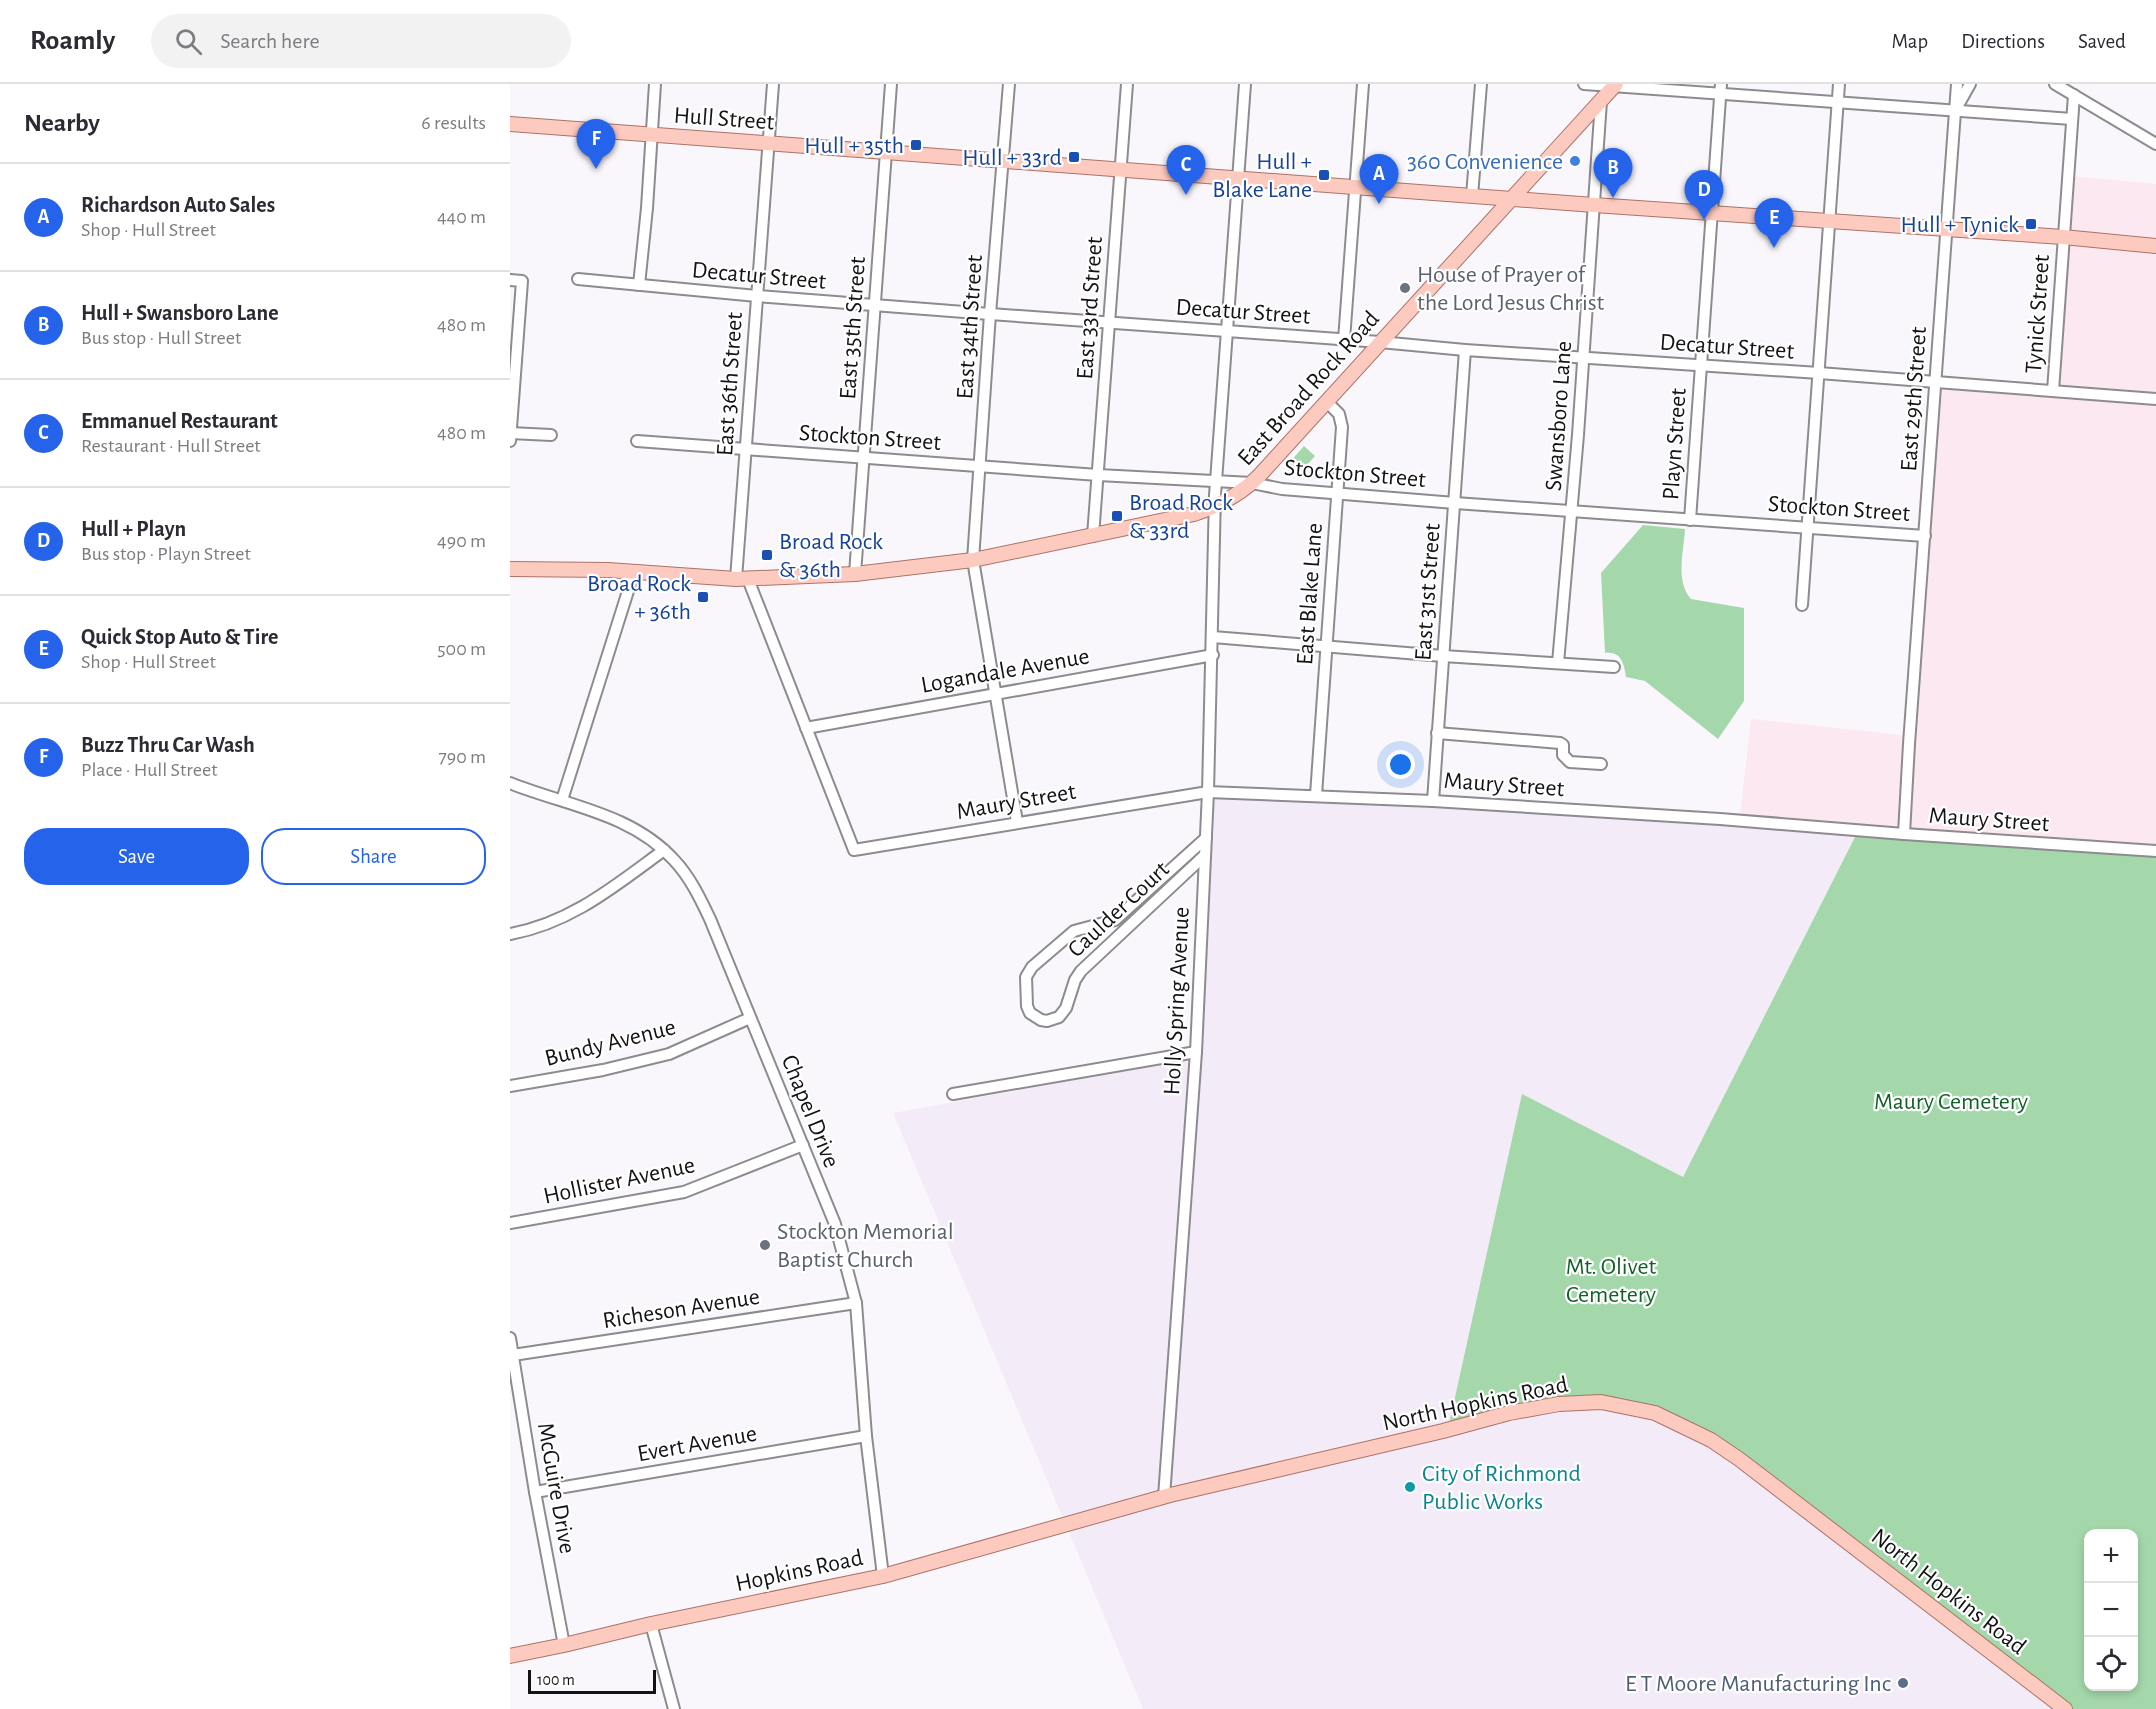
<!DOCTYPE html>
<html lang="en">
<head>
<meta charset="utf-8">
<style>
	body { margin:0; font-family:"Alegreya Sans",sans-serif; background:#f2f2f3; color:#2b2b33 }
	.controls { position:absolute; right:18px; bottom:18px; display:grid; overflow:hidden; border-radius:12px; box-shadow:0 3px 9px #0003 }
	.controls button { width:54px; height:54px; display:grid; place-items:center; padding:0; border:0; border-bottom:2px solid #e1e1e2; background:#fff; color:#2b2b33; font:30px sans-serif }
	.scale { position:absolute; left:18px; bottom:15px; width:128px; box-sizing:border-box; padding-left:6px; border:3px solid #131214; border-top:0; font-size:16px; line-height:21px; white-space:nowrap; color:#131214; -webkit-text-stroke:4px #fff; paint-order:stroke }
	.you { position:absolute; left:891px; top:681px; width:21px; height:21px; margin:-15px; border:4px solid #fff; border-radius:50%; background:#1a73e8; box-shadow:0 0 0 9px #1a73e833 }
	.badge { display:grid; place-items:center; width:39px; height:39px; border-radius:50%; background:#2563eb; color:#fff; font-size:20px; font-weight:700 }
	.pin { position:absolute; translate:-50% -50px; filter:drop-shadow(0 2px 3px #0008) }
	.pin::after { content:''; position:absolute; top:32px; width:21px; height:18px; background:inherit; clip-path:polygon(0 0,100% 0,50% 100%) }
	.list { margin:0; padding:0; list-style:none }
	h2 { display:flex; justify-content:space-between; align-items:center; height:78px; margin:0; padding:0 24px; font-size:26px }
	h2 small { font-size:20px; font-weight:400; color:#7c7c81 }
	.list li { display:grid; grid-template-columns:39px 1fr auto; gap:18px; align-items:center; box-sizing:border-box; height:108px; padding:0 24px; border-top:2px solid #e1e1e2 }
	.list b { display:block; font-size:22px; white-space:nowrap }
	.list p { margin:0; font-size:20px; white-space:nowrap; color:#7c7c81 }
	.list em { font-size:20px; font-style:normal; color:#7c7c81 }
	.actions { display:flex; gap:12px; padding:18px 24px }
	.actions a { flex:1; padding:14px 0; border:2px solid #2563eb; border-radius:24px; text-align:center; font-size:21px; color:#2563eb }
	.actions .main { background:#2563eb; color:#fff }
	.icon { flex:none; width:33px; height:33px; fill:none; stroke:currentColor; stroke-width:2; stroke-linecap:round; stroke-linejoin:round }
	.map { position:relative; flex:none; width:1646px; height:1625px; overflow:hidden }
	header { display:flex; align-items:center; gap:36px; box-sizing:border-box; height:84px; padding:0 30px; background:#fff; border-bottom:2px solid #e1e1e2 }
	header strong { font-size:28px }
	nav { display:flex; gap:33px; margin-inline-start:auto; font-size:21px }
	.search { width:420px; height:54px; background:#f2f2f3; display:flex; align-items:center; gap:15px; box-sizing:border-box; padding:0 21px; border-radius:33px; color:#7c7c81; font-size:22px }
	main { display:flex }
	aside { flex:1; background:#fff }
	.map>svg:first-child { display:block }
</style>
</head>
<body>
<header>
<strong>Roamly</strong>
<div class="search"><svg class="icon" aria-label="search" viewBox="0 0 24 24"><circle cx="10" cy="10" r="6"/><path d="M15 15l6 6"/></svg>Search here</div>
<nav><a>Map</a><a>Directions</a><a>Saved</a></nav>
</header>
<main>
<aside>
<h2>Nearby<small>6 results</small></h2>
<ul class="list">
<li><span class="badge">A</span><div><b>Richardson Auto Sales</b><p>Shop · Hull Street</p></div><em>440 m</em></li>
<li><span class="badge">B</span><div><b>Hull + Swansboro Lane</b><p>Bus stop · Hull Street</p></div><em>480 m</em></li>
<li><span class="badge">C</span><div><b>Emmanuel Restaurant</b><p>Restaurant · Hull Street</p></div><em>480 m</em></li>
<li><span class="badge">D</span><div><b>Hull + Playn</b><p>Bus stop · Playn Street</p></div><em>490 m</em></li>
<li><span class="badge">E</span><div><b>Quick Stop Auto &amp; Tire</b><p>Shop · Hull Street</p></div><em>500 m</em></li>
<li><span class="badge">F</span><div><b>Buzz Thru Car Wash</b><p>Place · Hull Street</p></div><em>790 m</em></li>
</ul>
<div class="actions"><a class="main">Save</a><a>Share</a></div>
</aside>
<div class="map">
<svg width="1646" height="1625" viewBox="0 0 1646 1625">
	<rect width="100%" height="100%" fill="#faf7fc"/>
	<polygon fill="#fce8f0" points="1560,92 1646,100 1646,768 1229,741 1241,635 1401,652 1425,300 1541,308"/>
	<polygon fill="#f3ecf8" points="697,707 1348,747 1173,1093 1012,1010 1087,1319 1127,1328 1203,1359 1560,1625 633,1625 383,1029 685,974"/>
	<g fill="#a4d8ab" fill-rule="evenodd">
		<polygon points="794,362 805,372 790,389 779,379"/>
		<path d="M1133,441L1175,445C1174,467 1165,497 1181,515L1234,524V617L1208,655L1135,597L1116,593C1114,579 1111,567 1095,569L1091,489Z"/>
		<path d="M1348,747L1646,768V1625H1560L1385,1489L1166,1340L1087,1319L938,1345L1012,1010L1173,1093ZM1578,1450H1624V1602H1578Z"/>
	</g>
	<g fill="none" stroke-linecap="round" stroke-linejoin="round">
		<g stroke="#8d8b8f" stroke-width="14">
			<g id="minor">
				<polyline points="499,0 480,230 463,476 507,738"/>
				<polyline points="1074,0 1562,35"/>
				<polyline points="1545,0 1646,60"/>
				<polyline points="1447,23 1460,0"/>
				<polyline points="962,112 971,0"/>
				<polyline points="68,195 247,212 480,230 870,258 955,266 1309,289 1646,315"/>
				<polyline points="0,196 12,197 0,357"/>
				<polyline points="129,201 137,124 145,0"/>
				<polyline points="834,256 853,0"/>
				<polyline points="1543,307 1564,11"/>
				<polyline points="0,349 41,351"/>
				<polyline points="127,357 588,391 742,399 772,405 945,419 1415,452"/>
				<polyline points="1180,436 1211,0"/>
				<polyline points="583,452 617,0"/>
				<polyline points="345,490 381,0"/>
				<polyline points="226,495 263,0"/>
				<polyline points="238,495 344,766 698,708 923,717 1210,735 1394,750 1646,767"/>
				<polyline points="1292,521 1329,0"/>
				<polyline points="703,553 933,572 1104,583"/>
				<polyline points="1048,579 1068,351 1091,17"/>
				<polyline points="296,644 703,571"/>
				<polyline points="927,649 1050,659 1053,661 1053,671 1060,678 1091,680"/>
				<path d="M0,699C57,722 121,729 164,776C180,793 190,814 200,835L325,1140L346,1219L356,1352L373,1492"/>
				<polyline points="806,711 832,343 829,330 817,318"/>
				<polyline points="52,716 124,488"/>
				<polyline points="923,717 955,266"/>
				<polyline points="1394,750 1399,660 1447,0"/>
				<polyline points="694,772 571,887 565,896 556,924 549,933 537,937 531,936 520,929 517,922 516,893 522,883 564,847 605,836 696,754"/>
				<path d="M0,850C61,839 106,801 154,766"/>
				<polyline points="0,1002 93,986 159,970 240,934"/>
				<polyline points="443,1010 686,968"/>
				<polyline points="0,1139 174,1108 293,1061"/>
				<polyline points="0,1254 25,1408 54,1561"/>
				<polyline points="3,1271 346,1219"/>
				<polyline points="25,1408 356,1352"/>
				<polyline points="654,1413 686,968 698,708 705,411 735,0"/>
				<polyline points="141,1540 164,1625"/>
			</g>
		</g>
		<g stroke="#aa7368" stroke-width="16">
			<g id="major">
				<polyline points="0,40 1084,121 1553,153 1646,162"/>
				<path d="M0,485L98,486L226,495L345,490L463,476L684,430C708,422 730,411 749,392L1106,0"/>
				<polyline points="0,1572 54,1561 141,1540 373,1492 660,1411 933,1347 999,1329 1049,1320 1091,1318 1145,1329 1201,1356 1229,1375 1555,1625"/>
			</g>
		</g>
		<use href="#minor" stroke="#fff" stroke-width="10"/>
		<use href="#major" stroke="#fdcabf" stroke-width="14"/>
	</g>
	<g fill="#1a4fb4" stroke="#fff" stroke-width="2">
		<rect x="400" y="55" width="12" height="12" rx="3"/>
		<rect x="558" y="67" width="12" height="12" rx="3"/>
		<rect x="808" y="85" width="12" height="12" rx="3"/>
		<rect x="1515" y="134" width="12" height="12" rx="3"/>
		<rect x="601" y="426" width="12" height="12" rx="3"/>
		<rect x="251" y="465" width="12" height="12" rx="3"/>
		<rect x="187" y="507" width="12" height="12" rx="3"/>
	</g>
	<circle fill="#3f7fe0" stroke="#fff" stroke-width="2" cx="1065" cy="77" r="6"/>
	<g fill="#6b7280" stroke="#fff" stroke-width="2">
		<circle cx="895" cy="204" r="6"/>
		<circle cx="255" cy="1161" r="6"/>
	</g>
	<circle fill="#0f9aa8" stroke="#fff" stroke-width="2" cx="900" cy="1403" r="6"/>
	<circle fill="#5c6f8a" stroke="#fff" stroke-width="2" cx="1393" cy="1599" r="6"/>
	<g text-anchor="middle" stroke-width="4.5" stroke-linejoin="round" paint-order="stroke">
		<g font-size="24" fill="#131214" stroke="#fff">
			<text transform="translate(214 34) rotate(4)" y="8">Hull Street</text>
			<text transform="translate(249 191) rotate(5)" y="8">Decatur Street</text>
			<text transform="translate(579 224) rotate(-86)" y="8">East 33rd Street</text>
			<text transform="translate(733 227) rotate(4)" y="8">Decatur Street</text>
			<text transform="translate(1527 230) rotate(-86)" y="8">Tynick Street</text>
			<text transform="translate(459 243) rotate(-86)" y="8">East 34th Street</text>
			<text transform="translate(342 244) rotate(-86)" y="8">East 35th Street</text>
			<text transform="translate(1217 262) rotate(4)" y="8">Decatur Street</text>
			<text transform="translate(219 300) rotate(-86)" y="8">East 36th Street</text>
			<text transform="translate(798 304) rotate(-48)" y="8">East Broad Rock Road</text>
			<text transform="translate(1403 315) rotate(-86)" y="8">East 29th Street</text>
			<text transform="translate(1048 332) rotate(-86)" y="8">Swansboro Lane</text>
			<text transform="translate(360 353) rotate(4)" y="8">Stockton Street</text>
			<text transform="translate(1164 360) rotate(-86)" y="8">Playn Street</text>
			<text transform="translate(845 389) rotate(5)" y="8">Stockton Street</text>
			<text transform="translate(1329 424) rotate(4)" y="8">Stockton Street</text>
			<text transform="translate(917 508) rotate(-86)" y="8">East 31st Street</text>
			<text transform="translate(799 510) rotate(-86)" y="8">East Blake Lane</text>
			<text transform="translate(495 586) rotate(-10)" y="8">Logandale Avenue</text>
			<text transform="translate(994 700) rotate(4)" y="8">Maury Street</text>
			<text transform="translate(506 717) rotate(-10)" y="8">Maury Street</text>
			<text transform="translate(1479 735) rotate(4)" y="8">Maury Street</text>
			<text transform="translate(608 825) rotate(-43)" y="8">Caulder Court</text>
			<text transform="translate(666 917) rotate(-87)" y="8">Holly Spring Avenue</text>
			<text transform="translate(100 958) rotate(-14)" y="8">Bundy Avenue</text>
			<text transform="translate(301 1027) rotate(68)" y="8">Chapel Drive</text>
			<text transform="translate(109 1096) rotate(-12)" y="8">Hollister Avenue</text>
			<text transform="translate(171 1224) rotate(-9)" y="8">Richeson Avenue</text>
			<text transform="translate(965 1319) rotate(-12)" y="8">North Hopkins Road</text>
			<text transform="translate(187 1359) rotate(-10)" y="8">Evert Avenue</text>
			<text transform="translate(47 1404) rotate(80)" y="8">McGuire Drive</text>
			<text transform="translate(289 1486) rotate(-12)" y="8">Hopkins Road</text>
			<text transform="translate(1439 1507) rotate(38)" y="8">North Hopkins Road</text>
		</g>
		<g font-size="24" fill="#164399" stroke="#fff" text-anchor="end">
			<text x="394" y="69">Hull + 35th</text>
			<text x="552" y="81">Hull + 33rd</text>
			<text x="802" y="85">Hull +<tspan x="802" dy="28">Blake Lane</tspan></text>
			<text x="1509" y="148">Hull + Tynick</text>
			<text x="619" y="426" text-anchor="start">Broad Rock<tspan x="619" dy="28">&amp; 33rd</tspan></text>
			<text x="269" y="465" text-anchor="start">Broad Rock<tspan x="269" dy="28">&amp; 36th</tspan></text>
			<text x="181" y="507">Broad Rock<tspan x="181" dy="28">+ 36th</tspan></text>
		</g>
		<g font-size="24" fill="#366cbe" stroke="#fff" text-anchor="end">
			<text x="1053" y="85">360 Convenience</text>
		</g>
		<g font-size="24" fill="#5b616d" stroke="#fff" text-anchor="start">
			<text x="907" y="198">House of Prayer of<tspan x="907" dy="28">the Lord Jesus Christ</tspan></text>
			<text x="267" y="1155">Stockton Memorial<tspan x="267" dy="28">Baptist Church</tspan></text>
		</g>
		<g font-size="24" fill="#136129" stroke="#fff">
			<text x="1441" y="1025">Maury Cemetery</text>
			<text x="1101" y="1190">Mt. Olivet<tspan x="1101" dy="28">Cemetery</tspan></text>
		</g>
		<g font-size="24" fill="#0d838f" stroke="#fff" text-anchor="start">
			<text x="912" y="1397">City of Richmond<tspan x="912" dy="28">Public Works</tspan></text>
		</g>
		<g font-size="24" fill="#4e5e75" stroke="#fff" text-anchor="end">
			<text x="1381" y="1607">E T Moore Manufacturing Inc</text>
		</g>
	</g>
</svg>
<div class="controls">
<button>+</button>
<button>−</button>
<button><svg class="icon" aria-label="locate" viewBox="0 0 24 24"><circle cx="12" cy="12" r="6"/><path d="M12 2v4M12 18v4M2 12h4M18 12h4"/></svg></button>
</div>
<div class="scale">100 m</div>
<div class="you"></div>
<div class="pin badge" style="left:869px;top:120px">A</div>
<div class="pin badge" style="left:1103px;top:114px">B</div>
<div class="pin badge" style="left:676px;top:111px">C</div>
<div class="pin badge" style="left:1194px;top:136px">D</div>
<div class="pin badge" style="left:1264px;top:164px">E</div>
<div class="pin badge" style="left:86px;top:85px">F</div>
</div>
</main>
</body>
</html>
